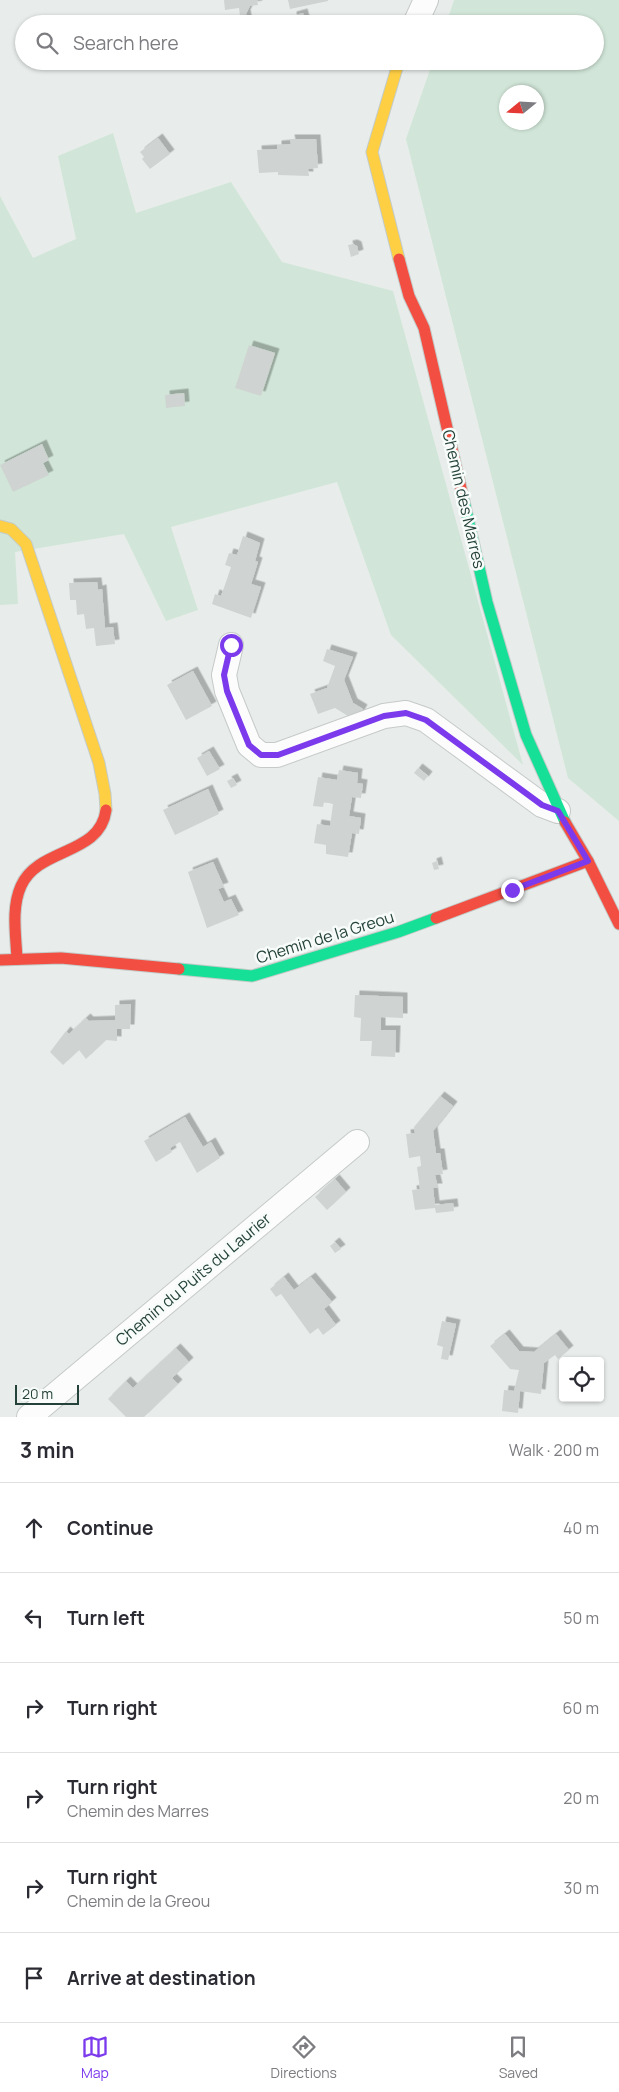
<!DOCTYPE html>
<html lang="en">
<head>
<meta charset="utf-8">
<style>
	body { margin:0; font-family:Manrope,sans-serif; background:#f7f7f7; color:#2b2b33 }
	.controls { position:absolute; right:15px; bottom:15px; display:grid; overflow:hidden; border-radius:5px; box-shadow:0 1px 4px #0004 }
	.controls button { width:45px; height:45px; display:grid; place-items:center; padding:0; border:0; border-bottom:1px solid #e1e1e2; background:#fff; color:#2b2b33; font:25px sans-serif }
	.compass { position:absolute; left:499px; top:85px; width:45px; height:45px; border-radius:50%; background:#fff; box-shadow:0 1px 4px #0004; rotate:252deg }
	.scale { position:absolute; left:15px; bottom:12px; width:64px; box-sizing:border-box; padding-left:5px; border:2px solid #24423a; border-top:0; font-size:14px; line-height:18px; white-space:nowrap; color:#24423a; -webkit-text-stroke:4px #f7fbf9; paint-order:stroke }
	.stop { position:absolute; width:15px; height:15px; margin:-11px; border:4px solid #7c3aed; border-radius:50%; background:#fff }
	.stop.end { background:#7c3aed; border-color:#fff; box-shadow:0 1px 5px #0008 }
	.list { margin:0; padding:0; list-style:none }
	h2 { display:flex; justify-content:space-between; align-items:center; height:65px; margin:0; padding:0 20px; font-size:21px }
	h2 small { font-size:16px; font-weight:400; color:#7c7c81 }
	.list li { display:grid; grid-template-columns:32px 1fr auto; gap:15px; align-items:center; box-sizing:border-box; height:90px; padding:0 20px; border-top:1px solid #e1e1e2 }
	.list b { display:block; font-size:19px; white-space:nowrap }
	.list p { margin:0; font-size:16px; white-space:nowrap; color:#7c7c81 }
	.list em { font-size:16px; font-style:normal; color:#7c7c81 }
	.icon { flex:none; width:28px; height:28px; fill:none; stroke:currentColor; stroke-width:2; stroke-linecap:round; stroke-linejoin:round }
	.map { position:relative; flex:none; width:619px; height:1417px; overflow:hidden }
	.search { position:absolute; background:#fff; box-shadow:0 1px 4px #0004; left:15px; right:15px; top:15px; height:55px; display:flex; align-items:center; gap:12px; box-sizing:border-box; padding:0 18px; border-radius:28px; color:#7c7c81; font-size:19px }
	.sheet { height:605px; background:#fff }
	nav { display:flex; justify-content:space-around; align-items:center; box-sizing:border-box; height:70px; border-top:1px solid #e1e1e2; background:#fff; font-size:14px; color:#7c7c81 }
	nav a { display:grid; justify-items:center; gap:2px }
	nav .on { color:#7c3aed }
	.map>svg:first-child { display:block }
</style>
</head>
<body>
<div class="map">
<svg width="619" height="1417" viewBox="0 0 619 1417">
	<defs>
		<filter id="shadow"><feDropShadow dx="4.5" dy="-4.5" stdDeviation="0" flood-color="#0004"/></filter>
	</defs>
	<rect width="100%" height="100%" fill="#e8edeb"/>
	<g fill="#d1e6d8" fill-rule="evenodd">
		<path d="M454,0H619V821L568,778L406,139L433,61H595V24H446ZM506,92H536V122H506Z"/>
		<polygon points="113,133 136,213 231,182 282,262 393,291 523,765 391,635 337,482 171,527 198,610 166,621 124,534 15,552 18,604 0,605 0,196 33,258 76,239 58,156"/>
	</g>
	<g fill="#cfd4d2" filter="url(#shadow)">
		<polygon points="224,0 257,0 258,5 250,6 246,14 248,24 241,24 239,8 225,10"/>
		<polygon points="288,0 328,0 328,1 290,9"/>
		<polygon points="303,13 306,24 293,24 292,16"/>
		<polygon points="158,138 170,154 150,169 142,159 144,157 140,152"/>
		<polygon points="290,139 316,139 318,168 308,169 309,176 278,175 278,172 259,173 257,150 277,149 277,145 291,144"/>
		<polygon points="353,244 357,246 359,254 351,257 348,245"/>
		<polygon points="249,345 275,353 261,396 235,388"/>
		<polygon points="184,393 185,406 166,408 165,395"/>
		<polygon points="42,444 49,460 43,463 49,475 13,492 0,465"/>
		<polygon points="243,536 260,543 255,561 258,562 251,584 261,587 251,618 212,604 215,594 221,596 226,582 231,567 225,565 229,553 237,555"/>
		<polygon points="97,582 98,590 102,589 105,628 113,627 115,644 96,646 94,628 86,629 84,614 77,615 76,600 70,600 69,583"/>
		<polygon points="327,649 353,657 344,680 353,703 363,709 356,721 335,708 318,714 310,694 327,688 335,666 323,661"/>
		<polygon points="193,671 212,706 186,720 167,685"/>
		<polygon points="209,751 220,769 207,776 197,758"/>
		<polygon points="418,768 428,776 424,781 414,773"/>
		<polygon points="339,770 358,773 357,783 363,784 361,798 352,797 349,816 361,818 359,834 352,833 348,857 326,854 326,845 314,843 317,824 330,826 333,804 324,802 323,807 313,806 318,777 337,780"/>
		<polygon points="233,778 237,785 231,788 227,781"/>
		<polygon points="208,789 219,814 175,835 163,810"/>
		<polygon points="437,861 439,869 434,870 432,863"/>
		<polygon points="213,862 224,887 218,889 224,902 231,899 239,915 207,928 188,872"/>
		<polygon points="355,995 403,997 403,1018 381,1017 381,1030 396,1030 395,1057 371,1056 372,1041 360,1041 361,1018 354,1017"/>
		<polygon points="131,1004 130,1029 117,1029 117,1041 106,1040 86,1059 79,1050 63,1065 50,1052 66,1031 69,1034 86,1018 89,1021 115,1020 115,1005"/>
		<polygon points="440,1096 453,1106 433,1131 436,1153 440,1153 443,1174 435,1175 438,1188 433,1188 435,1205 453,1203 454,1211 436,1213 435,1208 415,1210 412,1190 420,1189 417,1167 421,1166 420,1156 409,1158 406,1134 415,1133 414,1127"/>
		<polygon points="185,1117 203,1147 211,1142 220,1158 197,1173 180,1142 170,1148 172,1152 156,1162 144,1141"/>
		<polygon points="335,1179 346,1192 327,1210 315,1197"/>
		<polygon points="335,1242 341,1249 335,1253 330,1246"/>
		<polygon points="284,1277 294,1290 311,1277 332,1302 324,1309 336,1325 323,1335 318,1328 310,1334 281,1294 276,1297 270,1289"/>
		<polygon points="442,1321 456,1324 448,1360 441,1359 443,1347 437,1345"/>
		<polygon points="505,1334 519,1351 534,1352 556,1334 569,1350 558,1359 555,1355 544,1363 541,1394 520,1391 518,1413 502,1411 504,1390 514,1391 519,1370 510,1369 490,1346"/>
		<polygon points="176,1348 189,1362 172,1378 178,1384 144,1417 126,1417 108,1399 126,1381 133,1388"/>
	</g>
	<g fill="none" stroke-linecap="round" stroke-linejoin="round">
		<g stroke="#c5cac8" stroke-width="26">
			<g id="street">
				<polyline points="415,24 426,0"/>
				<polyline points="231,645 224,675 227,691 249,745 261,755 277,755 384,716 406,713 426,720 542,805 558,811"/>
				<polyline points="29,1417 357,1142"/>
			</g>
		</g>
		<g stroke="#c3cbc8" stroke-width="13">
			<g id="fast">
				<polyline points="463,497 487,602 526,735 565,822"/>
				<polyline points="179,969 252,976 398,932 436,918"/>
			</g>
		</g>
		<g stroke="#c3cbc8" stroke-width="13">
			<g id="slow">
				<polyline points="399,61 372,152 399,259"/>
				<polyline points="0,526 11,529 26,544 99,763 105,794 106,810"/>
			</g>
		</g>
		<g stroke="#c3cbc8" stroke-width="13">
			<g id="jam">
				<polyline points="399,259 409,296 424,328 463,497"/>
				<polyline points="565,822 588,861 619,924"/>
				<polyline points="436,918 588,861"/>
				<path d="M17,959C16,936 11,908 21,886C38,847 100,856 106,810"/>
				<polyline points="0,960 61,958 179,969"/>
			</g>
		</g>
		<use href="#street" stroke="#fcfcfc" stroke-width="24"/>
		<use href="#fast" stroke="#16e098" stroke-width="11"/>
		<use href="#slow" stroke="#ffcf43" stroke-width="11"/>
		<use href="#jam" stroke="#f24e42" stroke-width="11"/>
	</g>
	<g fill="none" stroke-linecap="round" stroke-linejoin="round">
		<polyline stroke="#7c3aed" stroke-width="6" points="231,645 224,675 227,691 249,745 261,755 278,755 384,716 406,713 426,720 542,805 558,811 588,861 512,890"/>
	</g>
	<g text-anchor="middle" stroke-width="5" stroke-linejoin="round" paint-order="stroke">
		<g font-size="16" fill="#24423a" stroke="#f7fbf9">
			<text transform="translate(464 499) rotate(77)" y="6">Chemin des Marres</text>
			<text transform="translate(325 937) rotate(-17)" y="6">Chemin de la Greou</text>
			<text transform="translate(193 1279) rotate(-40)" y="6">Chemin du Puits du Laurier</text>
		</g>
	</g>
</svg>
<div class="controls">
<button><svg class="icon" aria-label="locate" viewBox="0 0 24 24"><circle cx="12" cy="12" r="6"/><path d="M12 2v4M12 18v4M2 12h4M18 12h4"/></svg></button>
</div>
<svg class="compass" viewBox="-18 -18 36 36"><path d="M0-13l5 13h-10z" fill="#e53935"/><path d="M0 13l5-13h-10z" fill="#7c7c81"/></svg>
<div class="scale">20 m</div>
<div class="stop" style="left:231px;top:645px"></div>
<div class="stop end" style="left:512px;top:890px"></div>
<div class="search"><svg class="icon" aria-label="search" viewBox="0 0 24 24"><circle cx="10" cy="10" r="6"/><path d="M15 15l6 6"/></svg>Search here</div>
</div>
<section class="sheet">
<h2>3 min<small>Walk · 200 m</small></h2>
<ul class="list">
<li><svg class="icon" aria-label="ahead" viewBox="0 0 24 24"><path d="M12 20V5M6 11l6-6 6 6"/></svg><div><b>Continue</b></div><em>40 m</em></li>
<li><svg class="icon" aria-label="left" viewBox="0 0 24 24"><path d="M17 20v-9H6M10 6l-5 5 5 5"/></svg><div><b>Turn left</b></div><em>50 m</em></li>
<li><svg class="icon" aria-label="right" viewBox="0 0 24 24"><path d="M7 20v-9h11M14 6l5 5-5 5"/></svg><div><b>Turn right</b></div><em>60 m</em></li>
<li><svg class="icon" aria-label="right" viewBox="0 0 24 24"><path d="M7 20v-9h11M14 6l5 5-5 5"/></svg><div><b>Turn right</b><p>Chemin des Marres</p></div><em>20 m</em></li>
<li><svg class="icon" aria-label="right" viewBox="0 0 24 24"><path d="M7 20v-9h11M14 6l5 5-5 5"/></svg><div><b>Turn right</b><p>Chemin de la Greou</p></div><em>30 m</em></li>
<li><svg class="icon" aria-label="arrive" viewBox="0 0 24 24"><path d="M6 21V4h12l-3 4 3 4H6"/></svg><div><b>Arrive at destination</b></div></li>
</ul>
</section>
<nav>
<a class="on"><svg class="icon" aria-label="map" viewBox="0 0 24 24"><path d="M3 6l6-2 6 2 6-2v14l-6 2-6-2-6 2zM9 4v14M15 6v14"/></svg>Map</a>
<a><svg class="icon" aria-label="directions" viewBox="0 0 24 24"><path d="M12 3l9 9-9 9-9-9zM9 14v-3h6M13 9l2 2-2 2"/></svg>Directions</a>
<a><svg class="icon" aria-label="saved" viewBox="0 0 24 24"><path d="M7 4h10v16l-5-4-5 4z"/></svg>Saved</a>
</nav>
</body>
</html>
